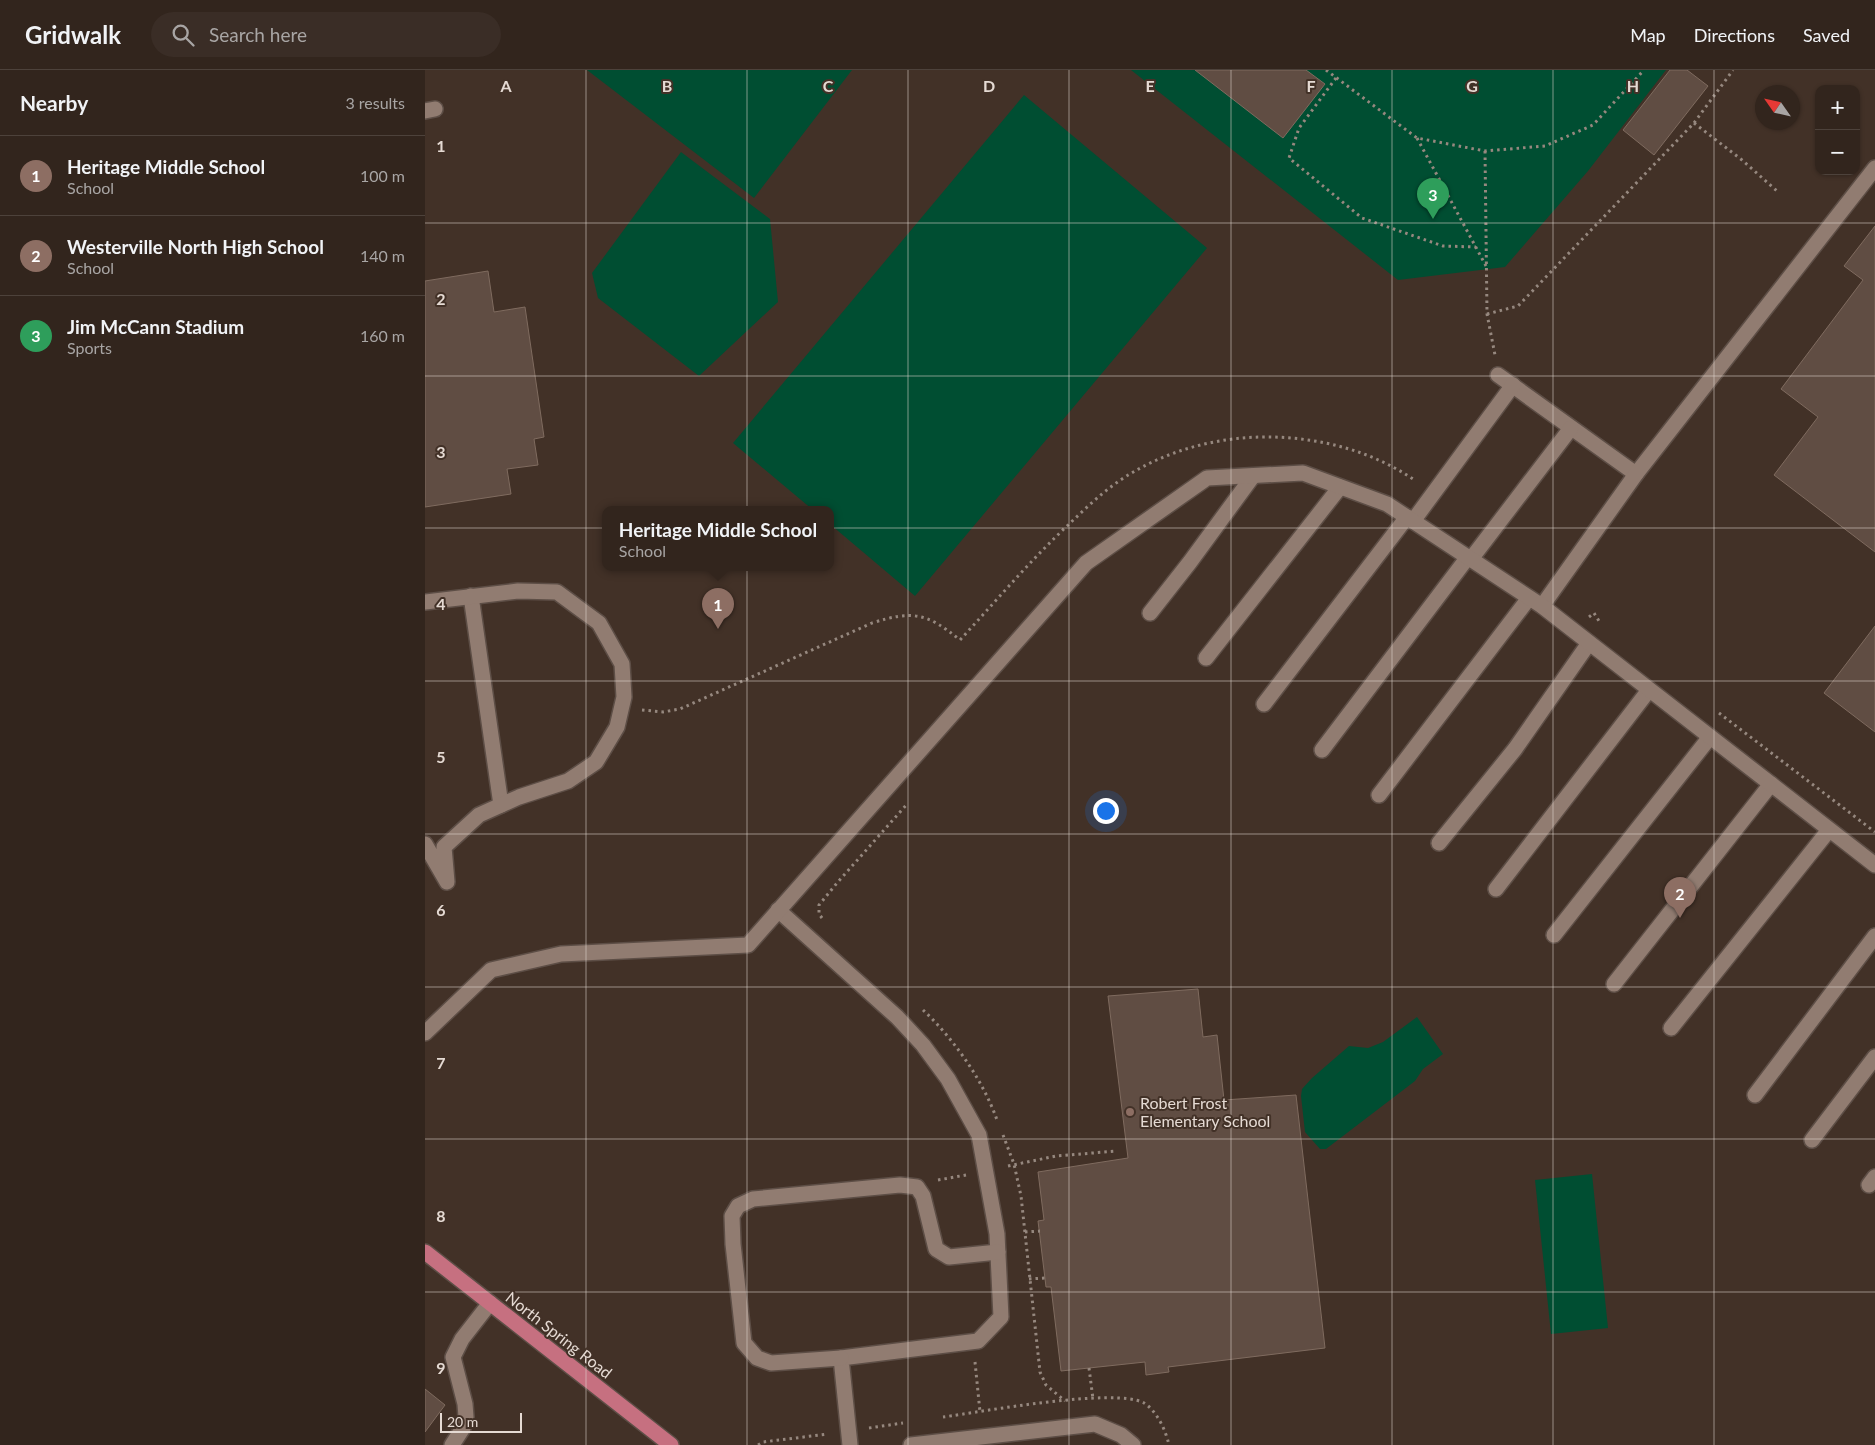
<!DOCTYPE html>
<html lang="en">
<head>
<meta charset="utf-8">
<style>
	body { margin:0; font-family:Lato,sans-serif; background:#3a2d26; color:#f1f3f6 }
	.controls { position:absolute; right:15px; top:15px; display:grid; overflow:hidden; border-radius:10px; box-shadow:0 1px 4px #0004 }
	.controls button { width:45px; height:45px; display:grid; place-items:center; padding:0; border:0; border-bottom:1px solid #4d423b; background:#32251d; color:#f1f3f6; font:25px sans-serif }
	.compass { position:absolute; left:1330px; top:15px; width:45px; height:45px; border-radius:50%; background:#32251d; box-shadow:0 1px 4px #0004; rotate:304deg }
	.scale { position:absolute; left:15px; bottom:12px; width:82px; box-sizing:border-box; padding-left:5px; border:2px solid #e5dad3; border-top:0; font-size:14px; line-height:18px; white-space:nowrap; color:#e5dad3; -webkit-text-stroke:4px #423127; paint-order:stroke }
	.you { position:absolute; left:680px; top:740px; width:18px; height:18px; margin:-12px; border:4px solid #fff; border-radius:50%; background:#1a73e8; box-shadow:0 0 0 8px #1a73e833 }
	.badge { display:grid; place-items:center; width:32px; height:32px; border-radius:50%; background:#c6a6f0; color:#fff; font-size:16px; font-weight:700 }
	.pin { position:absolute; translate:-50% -41px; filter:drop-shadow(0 1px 2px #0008) }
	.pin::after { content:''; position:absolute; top:26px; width:18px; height:15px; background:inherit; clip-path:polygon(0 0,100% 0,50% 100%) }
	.popup { position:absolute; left:177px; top:436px; width:232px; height:65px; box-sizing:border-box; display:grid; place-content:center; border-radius:10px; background:#32251d; filter:drop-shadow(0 1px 4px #0005); font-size:16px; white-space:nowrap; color:#a8a5a4 }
	.popup b { font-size:19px; color:#f1f3f6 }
	.popup::after { content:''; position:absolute; left:50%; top:100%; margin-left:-10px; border:10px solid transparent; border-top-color:#32251d }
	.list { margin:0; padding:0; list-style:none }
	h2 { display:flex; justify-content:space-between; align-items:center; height:65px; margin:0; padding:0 20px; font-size:21px }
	h2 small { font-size:16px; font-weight:400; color:#a8a5a4 }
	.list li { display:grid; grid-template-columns:32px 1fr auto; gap:15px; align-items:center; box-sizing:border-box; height:80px; padding:0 20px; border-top:1px solid #4d423b }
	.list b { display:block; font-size:19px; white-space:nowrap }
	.list p { margin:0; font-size:16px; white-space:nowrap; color:#a8a5a4 }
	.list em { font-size:16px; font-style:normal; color:#a8a5a4 }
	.icon { flex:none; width:28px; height:28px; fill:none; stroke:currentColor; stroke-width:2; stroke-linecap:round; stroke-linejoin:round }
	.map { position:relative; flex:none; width:1450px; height:1375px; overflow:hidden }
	header { display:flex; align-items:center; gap:30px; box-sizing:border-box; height:70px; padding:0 25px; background:#32251d; border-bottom:1px solid #4d423b }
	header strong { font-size:24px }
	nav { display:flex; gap:28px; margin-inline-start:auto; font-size:18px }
	.search { width:350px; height:45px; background:#3a2d26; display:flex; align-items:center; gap:12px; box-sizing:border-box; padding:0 18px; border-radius:28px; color:#a8a5a4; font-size:19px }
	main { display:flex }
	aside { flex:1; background:#32251d }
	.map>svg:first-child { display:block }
</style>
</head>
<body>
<header>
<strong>Gridwalk</strong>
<div class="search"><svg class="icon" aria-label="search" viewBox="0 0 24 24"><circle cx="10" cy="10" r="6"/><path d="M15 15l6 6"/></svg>Search here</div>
<nav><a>Map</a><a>Directions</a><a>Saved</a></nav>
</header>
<main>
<aside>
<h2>Nearby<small>3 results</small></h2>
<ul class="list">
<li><span class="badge" style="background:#8d6e63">1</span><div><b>Heritage Middle School</b><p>School</p></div><em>100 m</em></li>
<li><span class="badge" style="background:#8d6e63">2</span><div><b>Westerville North High School</b><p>School</p></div><em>140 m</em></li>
<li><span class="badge" style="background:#2e9e5b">3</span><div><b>Jim McCann Stadium</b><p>Sports</p></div><em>160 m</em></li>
</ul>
</aside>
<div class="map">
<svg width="1450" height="1375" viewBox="0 0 1450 1375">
	<rect width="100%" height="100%" fill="#423127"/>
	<g fill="#004e32">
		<polygon points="162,0 427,0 329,128"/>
		<polygon points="706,0 1241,0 1163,101 1080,197 973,210"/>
		<polygon points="599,25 782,178 490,526 406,455 406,440 388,440 308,373"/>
		<polygon points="256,82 345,149 353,232 274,306 173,228 167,203"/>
		<polygon points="992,947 1018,984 998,999 990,1011 901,1079 895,1079 880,1062 876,1026 877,1019 887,1008 924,976 943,978 958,972"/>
		<polygon points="1167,1104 1183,1258 1126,1264 1110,1110"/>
	</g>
	<g fill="#604d43" stroke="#7f6b5f">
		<polygon points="770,0 881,0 900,14 858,68"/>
		<polygon points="1245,0 1262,0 1283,16 1229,85 1198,60"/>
		<polygon points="1450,156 1450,482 1349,405 1393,347 1356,319 1438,210 1419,196"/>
		<polygon points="63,201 69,242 100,237 119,367 109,369 113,395 82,399 86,424 0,437 0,211"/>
		<polygon points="1450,556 1450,662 1399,623"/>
		<polygon points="773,919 778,967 792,965 799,1030 871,1025 900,1278 743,1297 744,1302 721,1305 720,1292 636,1301 626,1217 621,1217 613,1151 619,1150 613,1102 703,1088 683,926"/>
		<polygon points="0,1319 20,1335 0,1362"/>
	</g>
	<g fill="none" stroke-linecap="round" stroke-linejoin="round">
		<g stroke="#5d4e46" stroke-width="18">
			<g id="minor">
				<polyline points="0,41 10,39"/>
				<polyline points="1073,305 1211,404"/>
				<polyline points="988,451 1088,315"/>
				<polyline points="1046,489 1146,358"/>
				<polyline points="46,526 76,735"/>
				<polyline points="0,532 93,521 132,522 174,553 197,594 199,627 192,657 171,692 143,711 94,727 54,745 19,777 22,812 0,774"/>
				<polyline points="1117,536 1211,404 1450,98"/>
				<polyline points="725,543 765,492 828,406"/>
				<polyline points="781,588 915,417"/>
				<polyline points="839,634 982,447"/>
				<polyline points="897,680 1043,487"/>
				<polyline points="954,725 1104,528"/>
				<polyline points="1014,773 1090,679 1164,573"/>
				<polyline points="1071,819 1224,620"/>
				<polyline points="353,840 472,947 498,975 523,1009 554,1065 572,1164 576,1247 553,1271 416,1288 425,1375"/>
				<polyline points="1129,865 1285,667"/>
				<polyline points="1189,914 1346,714"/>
				<polyline points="1246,958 1404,760"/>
				<polyline points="0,963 66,900 136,884 323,875 661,493 782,408 878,403 962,434 1117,536 1450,795"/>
				<polyline points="1330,1025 1450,866"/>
				<polyline points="1387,1070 1450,987"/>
				<polyline points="1444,1115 1450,1107"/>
				<polyline points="416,1288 346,1293 332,1288 319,1273 308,1174 307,1146 313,1136 328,1129 475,1115 492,1117 498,1126 511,1179 524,1187 573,1182"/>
				<polyline points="27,1375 38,1358 41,1347 40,1334 28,1287 37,1269 65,1233"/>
				<polyline points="486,1375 670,1354 696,1365 708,1375"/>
			</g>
		</g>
		<g stroke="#5d4e46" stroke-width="18">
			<polyline id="major" points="0,1182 246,1375"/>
		</g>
		<g stroke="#96887f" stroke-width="3" stroke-dasharray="2.5 4" stroke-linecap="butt">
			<polyline points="901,0 992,68 1060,81 1120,76 1168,55 1219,0"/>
			<polyline points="911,8 874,58 864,88 937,148 1018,176 1051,177"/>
			<polyline points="1269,53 1317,90 1352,121"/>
			<polyline points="992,68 1061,196"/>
			<polyline points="1060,81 1062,244 1070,285"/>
			<polyline points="1062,244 1093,236 1269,53 1308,0"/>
			<polyline points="1164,547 1169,543 1174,551"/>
			<path d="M217,640L238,642L255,639L447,553C488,540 502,543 535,570C570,532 604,492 642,456C660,439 678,421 700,407C749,376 808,363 866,368C911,372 953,385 991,411"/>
			<polyline points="1294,643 1450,762"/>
			<polyline points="397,848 394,844 394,835 412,813 483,733"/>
			<path d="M498,940C528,968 558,1010 572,1050"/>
			<polyline points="578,1065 589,1094 596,1126 615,1302 621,1315 640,1331"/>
			<polyline points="583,1096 631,1086 692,1081"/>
			<polyline points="513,1110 541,1105"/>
			<polyline points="600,1162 615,1161"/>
			<polyline points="604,1209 620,1208"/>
			<polyline points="550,1292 555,1342"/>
			<polyline points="664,1298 668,1329"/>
			<path d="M518,1347C556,1342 690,1317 719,1333C732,1341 741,1361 744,1375"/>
			<polyline points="444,1358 478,1353"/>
			<polyline points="333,1375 338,1372 403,1364"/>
		</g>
		<use href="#minor" stroke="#917c71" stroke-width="15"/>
		<use href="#major" stroke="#c67080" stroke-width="15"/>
	</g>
	<path fill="none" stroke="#e5dad3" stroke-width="1" stroke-opacity="0.55" d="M161,0V1375M322,0V1375M483,0V1375M644,0V1375M806,0V1375M967,0V1375M1128,0V1375M1289,0V1375M0,153H1450M0,306H1450M0,458H1450M0,611H1450M0,764H1450M0,917H1450M0,1069H1450M0,1222H1450"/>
	<circle fill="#8d6e63" stroke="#423127" stroke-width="2" cx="705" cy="1042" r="5"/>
	<g text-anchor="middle" stroke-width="4" stroke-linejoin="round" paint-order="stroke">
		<g font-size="16" fill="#e5dad3" stroke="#423127" text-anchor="start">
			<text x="715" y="1039">Robert Frost<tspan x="715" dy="18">Elementary School</tspan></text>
		</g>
		<g font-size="16" fill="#e5dad3" stroke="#423127">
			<text transform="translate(134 1265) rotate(38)" y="6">North Spring Road</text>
		</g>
	</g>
	<g font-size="16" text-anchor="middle" font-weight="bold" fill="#e5dad3" stroke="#423127" stroke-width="4" stroke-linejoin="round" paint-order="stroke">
		<text x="81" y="22">A</text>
		<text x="242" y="22">B</text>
		<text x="403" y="22">C</text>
		<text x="564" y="22">D</text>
		<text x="725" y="22">E</text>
		<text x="886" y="22">F</text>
		<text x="1047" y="22">G</text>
		<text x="1208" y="22">H</text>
		<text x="16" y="82">1</text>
		<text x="16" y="235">2</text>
		<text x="16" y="388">3</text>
		<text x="16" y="540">4</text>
		<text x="16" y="693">5</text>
		<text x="16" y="846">6</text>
		<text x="16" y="999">7</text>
		<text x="16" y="1152">8</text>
		<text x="16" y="1304">9</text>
	</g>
</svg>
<div class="controls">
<button>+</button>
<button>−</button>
</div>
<svg class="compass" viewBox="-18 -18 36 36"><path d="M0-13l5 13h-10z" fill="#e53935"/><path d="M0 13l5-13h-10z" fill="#a8a5a4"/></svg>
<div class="scale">20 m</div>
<div class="you"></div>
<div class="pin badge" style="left:293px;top:559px;background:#8d6e63">1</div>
<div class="popup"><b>Heritage Middle School</b>School</div>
<div class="pin badge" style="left:1255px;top:848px;background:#8d6e63">2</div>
<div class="pin badge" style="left:1008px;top:149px;background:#2e9e5b">3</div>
</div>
</main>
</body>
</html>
